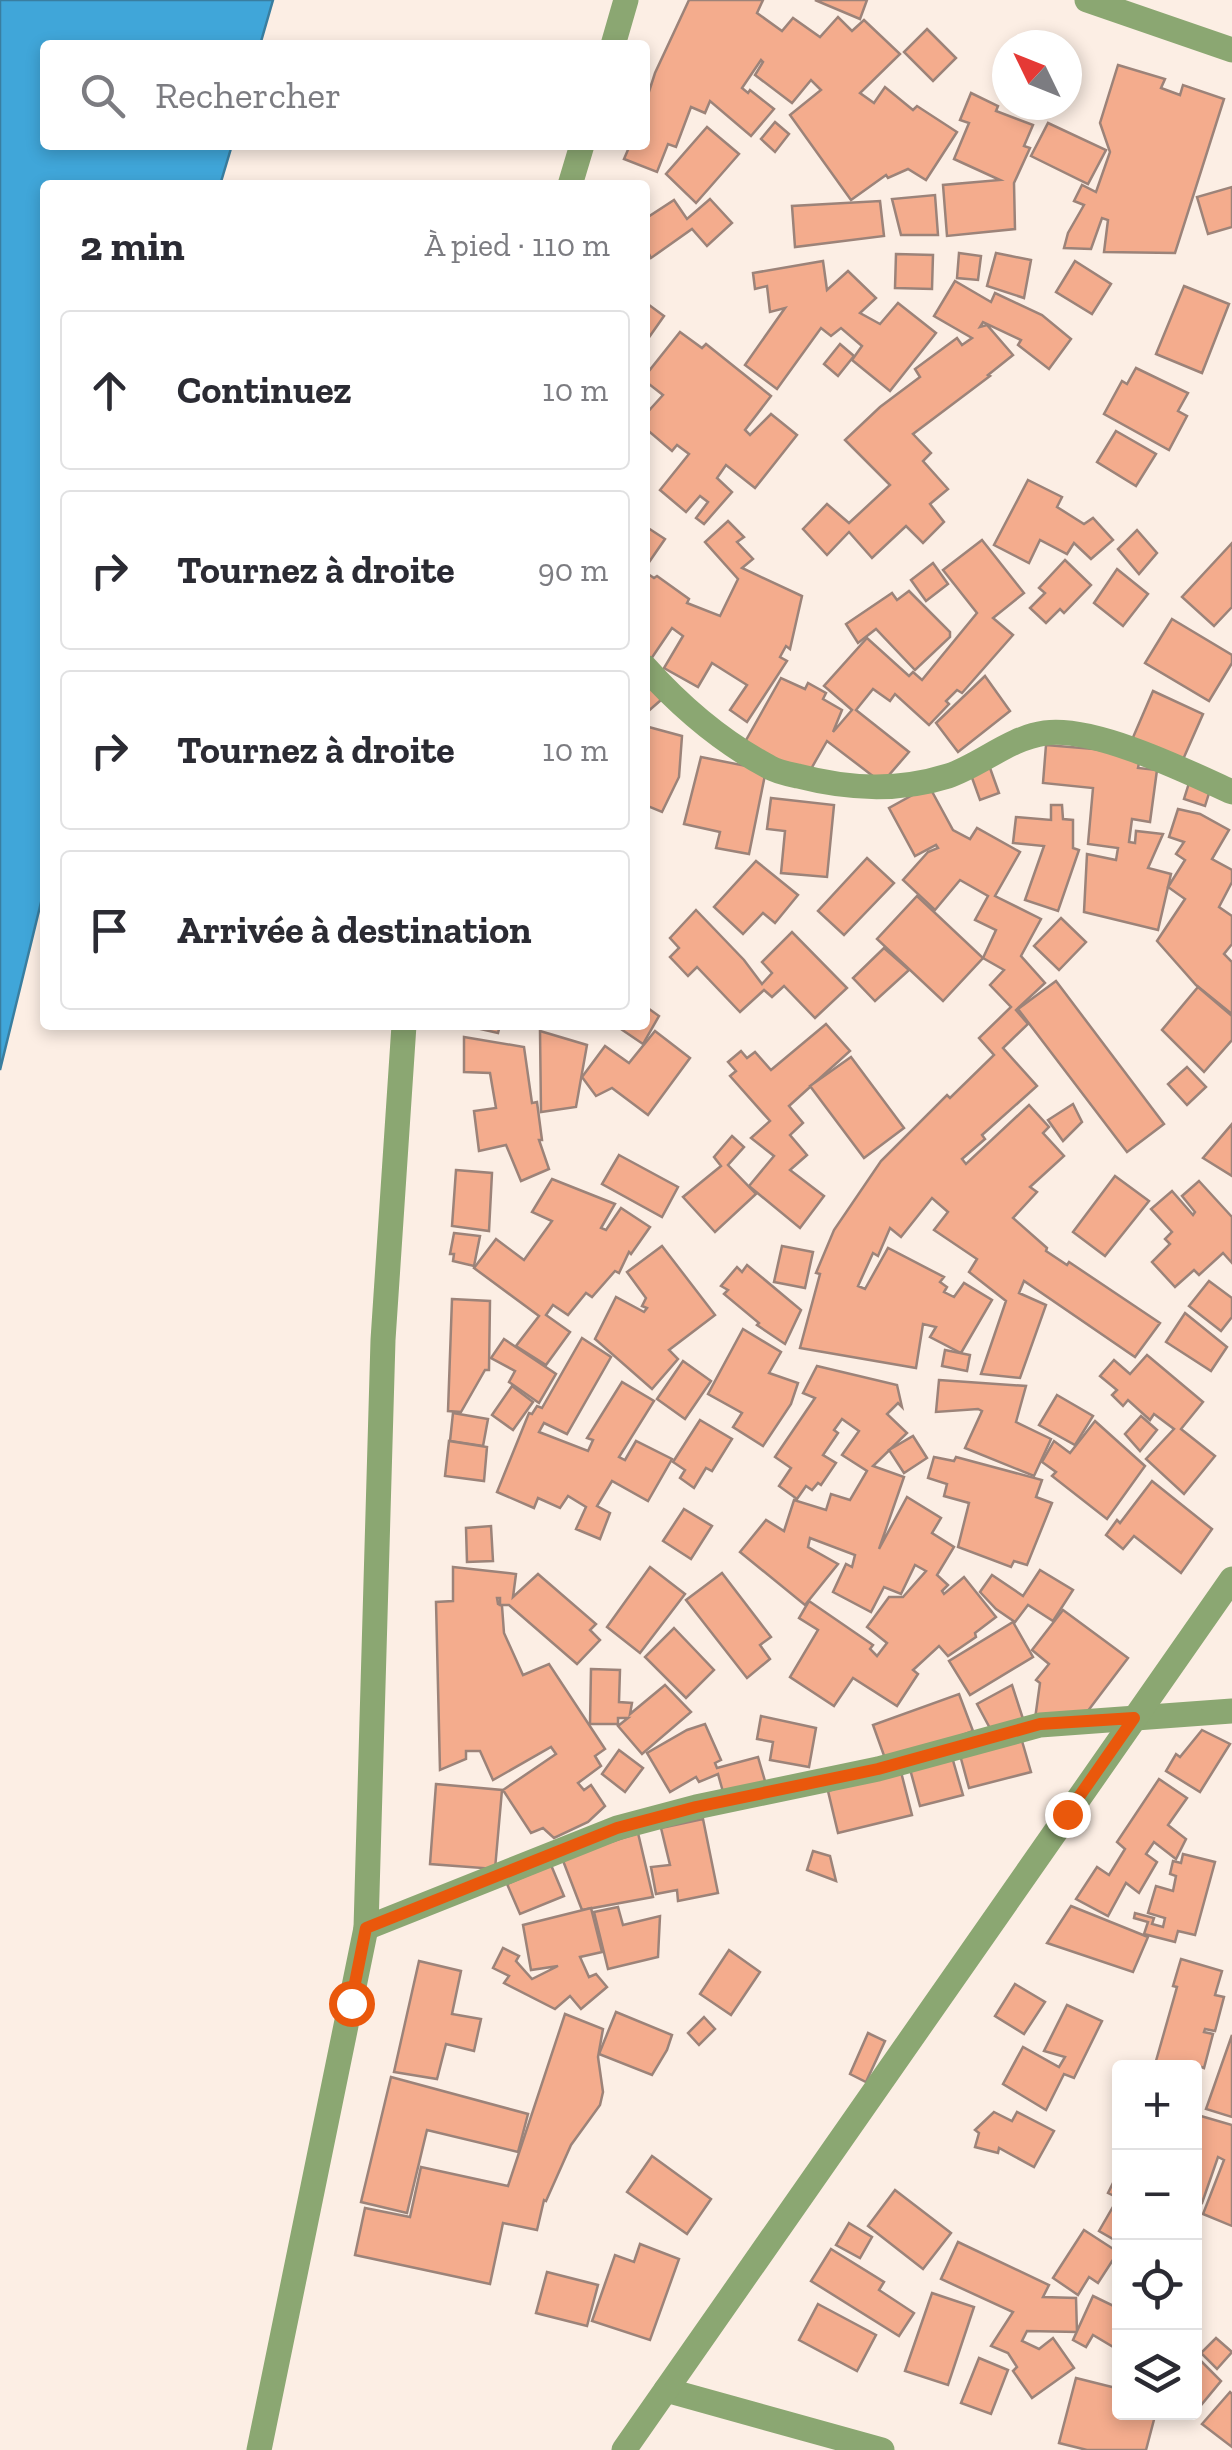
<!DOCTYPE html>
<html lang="fr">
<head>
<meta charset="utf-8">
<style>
	body { margin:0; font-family:"Zilla Slab",serif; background:#f7f7f7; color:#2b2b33 }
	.controls { position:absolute; right:30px; bottom:30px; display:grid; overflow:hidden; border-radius:10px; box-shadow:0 5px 15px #0003 }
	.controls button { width:90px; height:90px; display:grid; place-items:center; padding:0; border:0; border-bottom:2px solid #e1e1e2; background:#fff; color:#2b2b33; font:50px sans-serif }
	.compass { position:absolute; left:992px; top:30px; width:90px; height:90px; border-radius:50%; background:#fff; box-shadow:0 5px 15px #0003; rotate:313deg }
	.stop { position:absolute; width:30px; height:30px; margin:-22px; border:8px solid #ea580c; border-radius:50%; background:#fff }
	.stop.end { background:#ea580c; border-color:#fff; box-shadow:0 2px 10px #0008 }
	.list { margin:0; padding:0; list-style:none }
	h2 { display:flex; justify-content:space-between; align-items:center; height:130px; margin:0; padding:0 40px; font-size:42px }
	h2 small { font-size:32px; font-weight:400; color:#7c7c81 }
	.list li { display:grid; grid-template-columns:65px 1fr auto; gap:30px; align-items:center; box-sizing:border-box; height:160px; margin:0 20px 20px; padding:0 20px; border:2px solid #e1e1e2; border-radius:10px }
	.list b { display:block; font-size:38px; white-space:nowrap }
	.list em { font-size:32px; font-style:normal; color:#7c7c81 }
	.icon { flex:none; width:55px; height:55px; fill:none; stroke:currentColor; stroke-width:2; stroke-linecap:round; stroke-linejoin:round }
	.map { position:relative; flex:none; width:1232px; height:2450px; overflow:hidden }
	.search { position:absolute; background:#fff; box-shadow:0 5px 15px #0003; left:40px; top:40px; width:610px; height:110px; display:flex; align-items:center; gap:25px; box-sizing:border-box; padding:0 35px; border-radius:10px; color:#7c7c81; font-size:38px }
	.panel { position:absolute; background:#fff; box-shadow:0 5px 15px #0003; left:40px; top:180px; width:610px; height:850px; border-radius:10px }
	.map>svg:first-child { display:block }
</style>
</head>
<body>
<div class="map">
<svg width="1232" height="2450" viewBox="0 0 1232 2450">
	<rect width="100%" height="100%" fill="#fceee4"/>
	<polygon fill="#40a6d9" stroke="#397ea0" stroke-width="2.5" points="0,0 273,0 260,45 45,45 45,145 232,145 220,185 45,185 45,886 0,1070"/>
	<g fill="#f4ac8d" stroke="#9c8379" stroke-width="2.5">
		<polygon points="689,0 763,0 757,13 782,31 793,18 820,37 838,17 852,31 864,20 900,54 860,93 874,103 885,87 913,110 917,106 957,132 926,180 908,169 888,178 886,175 851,200 790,115 821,90 811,80 792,103 755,75 763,62 761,60 742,88 748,93 750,90 774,109 751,136 710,101 705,113 691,107 676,147 668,144 657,172 624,159 630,145 645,145 645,104 655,73"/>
		<polygon points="815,0 867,0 860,19"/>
		<polygon points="927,29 956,58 933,81 904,52"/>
		<polygon points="1118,65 1165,79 1161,88 1180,95 1183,85 1224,99 1175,253 1104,252 1108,220 1102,218 1091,249 1064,248 1068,233 1084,205 1074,201 1082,185 1096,192 1110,152 1100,123"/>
		<polygon points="971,93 998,106 996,111 1033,125 1024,146 1030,148 1014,183 1015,229 947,236 943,185 1000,180 954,159 969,123 960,120"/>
		<polygon points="775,122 789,134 775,152 761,139"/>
		<polygon points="1048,123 1106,150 1088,184 1031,156"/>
		<polygon points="707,127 739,154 696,203 666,174"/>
		<polygon points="1232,187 1232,227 1208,234 1197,197"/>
		<polygon points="935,195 938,235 901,235 892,199"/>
		<polygon points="710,199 732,223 707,246 692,229 651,258 645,246 645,219 674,200 687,219"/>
		<polygon points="880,201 884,236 795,247 792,206"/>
		<polygon points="959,253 981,256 978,280 957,278"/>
		<polygon points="996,253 1031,260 1024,298 987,286"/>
		<polygon points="896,254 933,255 932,289 895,288"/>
		<polygon points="823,261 827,290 848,271 876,298 860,313 880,324 898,303 936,333 890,391 852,360 862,346 841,328 831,336 821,328 777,389 745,365 785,308 770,312 767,286 755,289 753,273"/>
		<polygon points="1075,261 1111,284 1092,314 1056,292"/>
		<polygon points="955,281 991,302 995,293 1042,315 1071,339 1049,369 1018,345 1021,340 983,322 980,327 987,325 1013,355 988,375 990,376 913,434 931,453 923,461 948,489 930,504 944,522 923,543 906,526 872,558 849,532 827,555 803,529 827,504 849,523 890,485 845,440 880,407 920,377 915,369 957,338 962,345 972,338 934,316"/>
		<polygon points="1184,286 1229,304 1202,373 1156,354"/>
		<polygon points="645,302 664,316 645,343"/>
		<polygon points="680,332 702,348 706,344 771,396 745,430 750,435 771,414 797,435 755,488 726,465 717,478 732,492 704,524 696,518 708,502 700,496 686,512 660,490 689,454 677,445 672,451 645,428 645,415 663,395 645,381 645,376"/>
		<polygon points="840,344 854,356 838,376 824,364"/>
		<polygon points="1136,368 1188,393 1178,411 1187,416 1169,450 1104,414 1122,381 1127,384"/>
		<polygon points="1116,431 1156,454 1136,486 1097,462"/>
		<polygon points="1028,480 1062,497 1057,507 1084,524 1093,518 1113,540 1091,559 1074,543 1067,554 1040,540 1029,563 994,545"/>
		<polygon points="728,521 744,537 737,542 753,559 742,568 802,596 790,649 786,646 780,657 787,661 747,722 730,710 747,685 712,663 698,687 664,668 683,636 672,628 651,659 645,655 645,572 654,578 657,576 689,599 687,603 720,616 738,579 705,542"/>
		<polygon points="645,526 665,539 645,568"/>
		<polygon points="1137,530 1157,553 1139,574 1118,549"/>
		<polygon points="982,540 1024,593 993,618 1013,635 962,693 957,690 946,701 949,704 929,725 895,694 890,701 873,689 856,710 909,752 882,783 827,741 807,776 745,742 781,678 805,689 808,683 826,693 823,699 842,710 833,732 852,710 824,686 867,638 909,676 913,672 922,680 977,613 943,570"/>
		<polygon points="1232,543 1232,607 1214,626 1182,597"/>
		<polygon points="1065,560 1091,585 1064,613 1060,609 1046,623 1030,608 1045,593 1039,588"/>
		<polygon points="933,563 948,584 926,601 911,580"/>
		<polygon points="1117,569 1148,594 1123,626 1094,603"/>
		<polygon points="909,591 950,632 950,637 915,670 876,629 858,643 846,624 892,593 897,600"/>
		<polygon points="1172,619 1232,655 1232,663 1209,701 1145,663"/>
		<polygon points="985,676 1010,711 958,752 936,723"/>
		<polygon points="645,680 661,700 645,714"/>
		<polygon points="1153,691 1203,714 1181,764 1131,742"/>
		<polygon points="645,726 682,736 679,777 662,812 645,805"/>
		<polygon points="1046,745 1094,749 1140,758 1138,768 1157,770 1150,822 1132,819 1129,842 1135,843 1136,831 1163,834 1148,868 1171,874 1158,930 1084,912 1087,854 1116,860 1118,848 1088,844 1093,788 1043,783"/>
		<polygon points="701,757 766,770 749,854 716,848 720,832 684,824"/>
		<polygon points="990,768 999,793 980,800 971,775"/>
		<polygon points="1189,783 1210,790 1205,806 1184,799"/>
		<polygon points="929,786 953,830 970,839 977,828 1020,852 995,896 1041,919 1021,956 1045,983 1016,1010 1028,1024 1003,1048 1037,1086 982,1135 985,1139 962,1159 966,1164 1029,1105 1049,1127 1043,1133 1064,1156 1030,1187 1037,1192 1013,1218 1047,1248 1046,1251 1067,1265 1069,1262 1160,1323 1135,1357 1024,1281 1019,1293 1046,1305 1020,1378 981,1374 1006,1301 969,1272 977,1259 934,1230 948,1212 932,1198 901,1237 890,1228 878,1256 873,1253 858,1286 865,1289 888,1248 944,1277 940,1282 947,1287 944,1292 954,1297 964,1283 992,1300 961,1353 930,1337 936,1327 923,1324 916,1368 800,1348 820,1274 816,1273 834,1230 881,1161 947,1095 950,1098 994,1055 979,1038 1011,1007 990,985 1004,970 983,958 996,930 975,920 988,896 960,880 935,910 903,880 928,852 938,848 936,845 915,856 889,808"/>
		<polygon points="771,798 834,805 827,877 781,873 785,831 767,829"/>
		<polygon points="1051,805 1062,805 1063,819 1073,820 1073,848 1079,850 1058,911 1025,900 1044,846 1013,843 1016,817 1051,820"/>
		<polygon points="1178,809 1200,814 1229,830 1212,859 1232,870 1232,882 1219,907 1232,916 1232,944 1224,954 1232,962 1232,1014 1196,985 1157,941 1185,899 1168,887 1185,860 1176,854 1184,842 1169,837"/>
		<polygon points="867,858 894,883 844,935 818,911"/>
		<polygon points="756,861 798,895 775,923 763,913 743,934 714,907"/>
		<polygon points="917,896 983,958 943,1001 877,939"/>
		<polygon points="696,910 744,960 762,984 772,973 762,962 792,932 847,988 815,1018 784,986 772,997 764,990 740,1012 697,967 688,976 670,957 679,948 670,938"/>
		<polygon points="1061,918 1086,942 1059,970 1034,946"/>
		<polygon points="884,948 909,970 875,1001 853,978"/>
		<polygon points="1056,981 1164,1124 1127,1152 1018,1009"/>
		<polygon points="1198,987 1232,1016 1232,1040 1204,1072 1162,1030"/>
		<polygon points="645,1006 659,1016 643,1044 615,1025 645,1025"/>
		<polygon points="826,1024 850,1051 789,1106 803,1123 790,1135 807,1155 790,1170 824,1196 800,1228 749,1186 774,1156 751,1138 770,1121 730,1076 736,1071 728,1062 741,1051 747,1058 755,1052 771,1070"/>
		<polygon points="463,1025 500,1025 498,1033"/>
		<polygon points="540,1031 587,1045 576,1107 541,1112"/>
		<polygon points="655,1031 690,1058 648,1115 612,1088 596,1096 582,1077 605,1046 629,1063"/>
		<polygon points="464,1037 524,1047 532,1103 537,1102 542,1140 539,1140 549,1169 521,1181 506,1145 479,1151 474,1111 496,1108 490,1073 464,1072"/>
		<polygon points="851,1057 904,1128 864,1158 810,1086"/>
		<polygon points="1187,1067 1206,1087 1187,1105 1168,1084"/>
		<polygon points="1073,1104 1082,1122 1063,1141 1048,1120"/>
		<polygon points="1232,1124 1232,1176 1203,1158"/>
		<polygon points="732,1136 744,1147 728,1165 756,1194 715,1232 683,1197 721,1166 714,1157"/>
		<polygon points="619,1155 678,1187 662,1217 602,1184"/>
		<polygon points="456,1170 492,1173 489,1231 452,1226"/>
		<polygon points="1115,1176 1149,1201 1105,1256 1073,1232"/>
		<polygon points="552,1179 615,1204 601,1228 606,1230 621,1208 650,1227 631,1254 629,1252 619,1273 615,1271 592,1297 586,1293 568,1315 553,1305 546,1315 570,1332 546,1365 516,1346 539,1316 474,1268 496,1239 524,1260 552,1221 532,1212"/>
		<polygon points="1199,1181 1232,1217 1232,1263 1223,1253 1199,1275 1194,1270 1175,1287 1152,1262 1170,1244 1165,1239 1172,1232 1151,1209 1172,1191 1193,1215 1195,1212 1182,1196"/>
		<polygon points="454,1233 480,1236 474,1266 453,1261 454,1254 450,1254"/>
		<polygon points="662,1246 715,1315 669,1350 678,1359 652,1389 595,1339 616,1297 644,1312 647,1308 642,1306 646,1298 627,1272"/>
		<polygon points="782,1246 813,1252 805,1288 774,1282"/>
		<polygon points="747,1265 801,1310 785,1344 757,1325 759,1323 724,1294 728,1290 721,1286 737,1267 742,1272"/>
		<polygon points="1209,1281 1232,1298 1232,1317 1221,1331 1189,1306"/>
		<polygon points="452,1299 490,1301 489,1370 485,1370 461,1412 448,1411"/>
		<polygon points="1185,1313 1227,1347 1211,1371 1166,1342"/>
		<polygon points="743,1329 781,1352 769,1373 798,1383 791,1404 763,1446 733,1427 742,1413 708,1394"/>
		<polygon points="582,1338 611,1357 567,1434 544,1423 539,1432 588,1451 593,1440 587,1438 622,1382 654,1401 619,1457 625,1460 636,1441 672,1459 648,1501 612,1481 597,1506 610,1513 600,1539 576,1529 586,1507 568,1496 560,1508 538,1498 534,1508 497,1492 529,1413 532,1414 537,1406 542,1408"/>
		<polygon points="504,1339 556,1374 539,1403 509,1382 515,1371 491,1358"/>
		<polygon points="945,1350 970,1355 967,1371 942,1366"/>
		<polygon points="1147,1355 1203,1402 1181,1429 1215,1456 1184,1494 1146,1459 1174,1429 1154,1414 1150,1420 1128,1400 1123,1406 1112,1395 1117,1390 1100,1376 1114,1360 1130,1374"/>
		<polygon points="683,1361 711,1381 685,1419 657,1399"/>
		<polygon points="817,1366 897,1385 902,1407 898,1403 887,1414 907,1433 873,1466 904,1477 879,1549 907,1497 941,1518 932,1533 954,1547 937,1575 948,1585 942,1591 944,1594 964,1577 996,1617 975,1633 976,1637 948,1656 939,1646 913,1670 918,1674 897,1706 853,1678 834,1706 790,1677 818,1630 799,1618 809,1601 873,1645 870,1649 877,1656 887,1643 867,1627 889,1597 903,1597 926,1571 915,1565 901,1594 884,1587 871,1612 833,1592 846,1564 852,1567 855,1555 810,1538 808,1547 838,1564 805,1605 740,1552 766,1520 784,1531 794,1500 826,1510 831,1494 850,1500 867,1471 842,1455 859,1431 842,1419 834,1430 838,1433 823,1455 836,1463 821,1485 818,1483 812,1490 806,1486 797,1499 779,1486 791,1468 775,1457 815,1398 803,1393"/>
		<polygon points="939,1380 1026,1386 1016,1422 1051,1439 1034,1476 965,1448 982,1411 978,1409 936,1412"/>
		<polygon points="512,1386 533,1402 513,1430 492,1415"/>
		<polygon points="1057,1395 1093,1416 1075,1445 1039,1425"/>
		<polygon points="453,1413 488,1419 483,1446 450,1441"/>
		<polygon points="1141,1416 1157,1430 1140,1451 1125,1434"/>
		<polygon points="700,1420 732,1439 712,1471 706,1468 694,1488 680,1478 685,1470 673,1462"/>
		<polygon points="1095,1421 1145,1466 1107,1519 1052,1476 1056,1472 1042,1462 1054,1441 1070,1453"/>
		<polygon points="913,1436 927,1458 904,1473 889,1450"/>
		<polygon points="449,1441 487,1447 484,1481 445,1476"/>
		<polygon points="934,1457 954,1461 956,1457 1042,1480 1036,1497 1052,1503 1027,1565 1014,1561 1011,1567 958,1547 969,1503 944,1496 947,1484 928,1478"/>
		<polygon points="1152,1481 1212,1529 1181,1573 1134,1536 1123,1549 1106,1535 1117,1520 1120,1523"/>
		<polygon points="684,1509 712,1526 691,1559 663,1541"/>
		<polygon points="491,1526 493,1561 467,1562 466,1528"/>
		<polygon points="453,1567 516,1574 513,1597 538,1574 596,1624 590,1630 600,1640 577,1664 509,1605 500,1605 500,1598 497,1598 498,1604 502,1606 504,1633 523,1675 549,1664 605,1749 595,1756 601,1766 578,1783 584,1790 591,1785 605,1806 588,1822 554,1838 543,1828 531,1833 503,1790 556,1754 551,1747 493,1780 480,1751 466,1751 466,1759 440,1770 436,1602 453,1601"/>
		<polygon points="650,1567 685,1594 640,1653 607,1627"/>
		<polygon points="1040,1570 1073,1590 1053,1621 1028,1605 1015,1622 996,1609 980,1592 992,1575 1023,1596"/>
		<polygon points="722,1573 771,1637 760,1645 770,1659 747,1678 686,1600"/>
		<polygon points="1063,1610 1128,1658 1084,1716 1035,1719 1040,1683 1036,1680 1049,1664 1032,1650"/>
		<polygon points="1013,1622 1033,1657 970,1695 949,1661"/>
		<polygon points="674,1628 714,1670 686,1698 645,1657"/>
		<polygon points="591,1669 620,1670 619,1702 632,1703 630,1714 665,1685 691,1712 642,1754 618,1726 628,1718 618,1718 618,1724 590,1724"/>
		<polygon points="1012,1685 1024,1722 992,1732 977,1704"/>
		<polygon points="959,1694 973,1731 887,1764 873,1725"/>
		<polygon points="761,1716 816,1728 809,1767 770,1760 773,1742 757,1739"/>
		<polygon points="705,1724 721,1760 715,1763 717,1768 758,1757 767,1788 725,1799 718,1774 699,1782 696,1777 670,1792 647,1753 687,1730"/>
		<polygon points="1202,1730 1230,1744 1200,1792 1166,1771 1176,1754 1180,1757"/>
		<polygon points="1022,1741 1031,1772 969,1788 960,1755"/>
		<polygon points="619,1750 643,1768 625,1792 602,1774"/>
		<polygon points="952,1757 963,1795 920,1806 910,1769"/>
		<polygon points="900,1768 912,1815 838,1833 828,1791"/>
		<polygon points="1159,1779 1187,1798 1168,1825 1186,1839 1176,1859 1154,1842 1146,1854 1157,1862 1139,1893 1126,1883 1108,1916 1076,1899 1097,1867 1109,1875 1125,1849 1117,1842"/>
		<polygon points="436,1784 502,1790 495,1869 430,1864"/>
		<polygon points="703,1819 718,1893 678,1901 677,1890 656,1894 651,1867 670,1865 661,1828"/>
		<polygon points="638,1833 653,1897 582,1910 562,1858"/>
		<polygon points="813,1851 830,1856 836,1881 807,1870"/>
		<polygon points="1183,1854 1215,1862 1195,1935 1178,1931 1175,1942 1144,1934 1148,1922 1134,1918 1135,1913 1154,1918 1152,1924 1163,1927 1165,1918 1148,1913 1156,1886 1173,1891 1176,1876 1170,1874 1173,1861 1181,1863"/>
		<polygon points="551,1865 564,1896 520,1914 507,1884"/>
		<polygon points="1071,1906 1148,1937 1133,1972 1047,1943"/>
		<polygon points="618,1907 623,1925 660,1916 658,1957 608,1969 594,1912"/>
		<polygon points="591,1908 602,1952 580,1957 589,1977 596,1974 607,1987 581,2009 570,1996 555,2009 504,1983 509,1976 493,1968 503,1948 519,1956 516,1961 532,1979 558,1966 531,1970 523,1925"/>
		<polygon points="729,1950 760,1972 731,2015 700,1994"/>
		<polygon points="1181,1959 1222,1971 1215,1995 1224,1997 1215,2031 1205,2029 1204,2032 1213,2034 1204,2068 1196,2065 1194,2070 1194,2068 1154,2068 1177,1987 1173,1986"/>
		<polygon points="419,1961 461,1971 452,2014 481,2019 474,2051 446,2044 437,2079 394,2072"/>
		<polygon points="1015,1984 1045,2002 1024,2034 995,2016"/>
		<polygon points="1067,2005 1102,2021 1074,2078 1064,2074 1046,2110 1003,2084 1023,2047 1059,2067 1065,2057 1044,2051"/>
		<polygon points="616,2012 672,2035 667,2050 652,2075 599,2054"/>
		<polygon points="565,2014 603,2029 598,2057 603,2092 600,2105 571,2145 546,2201 544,2200 537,2230 503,2223 490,2284 355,2255 365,2208 410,2217 421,2167 508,2186"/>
		<polygon points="704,2017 715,2029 699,2045 688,2033"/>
		<polygon points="868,2033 885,2041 866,2082 850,2074"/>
		<polygon points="1232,2035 1232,2117 1206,2109"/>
		<polygon points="391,2077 528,2114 518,2152 427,2130 407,2213 361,2202"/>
		<polygon points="994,2112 1012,2121 1017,2112 1054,2131 1034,2167 999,2148 998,2153 975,2147 979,2133 975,2130"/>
		<polygon points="1194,2114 1232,2125 1232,2226 1203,2214 1224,2160 1218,2157 1202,2203 1194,2212"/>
		<polygon points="652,2156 711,2199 687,2234 627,2192"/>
		<polygon points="1116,2177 1120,2180 1120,2243 1099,2231 1118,2198 1108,2193"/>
		<polygon points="895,2190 951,2233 923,2269 868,2226"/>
		<polygon points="849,2223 872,2237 860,2258 836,2245"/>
		<polygon points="1084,2230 1118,2252 1098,2283 1089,2277 1078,2295 1053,2278"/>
		<polygon points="958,2242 1049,2285 1043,2297 1076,2298 1077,2332 1027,2331 1022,2341 1039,2349 1053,2338 1074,2368 1032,2398 1013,2371 1017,2367 1008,2353 991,2346 1013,2312 941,2279"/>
		<polygon points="640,2244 679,2259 650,2340 592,2321 615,2255 634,2262"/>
		<polygon points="831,2249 884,2282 879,2290 914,2313 899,2336 811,2281"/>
		<polygon points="547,2272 598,2285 587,2326 536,2313"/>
		<polygon points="932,2293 974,2307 948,2385 905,2371"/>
		<polygon points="1093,2296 1120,2309 1120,2351 1093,2335 1086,2347 1073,2340"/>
		<polygon points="818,2304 876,2335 857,2371 799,2340"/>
		<polygon points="1216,2338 1232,2352 1217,2369 1201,2353"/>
		<polygon points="1194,2354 1221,2381 1197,2410 1194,2408"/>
		<polygon points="979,2358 1008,2370 991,2414 961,2403"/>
		<polygon points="1076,2378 1120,2389 1120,2412 1156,2412 1146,2450 1087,2450 1059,2443"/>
		<polygon points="1230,2392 1232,2394 1232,2447 1202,2424"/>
	</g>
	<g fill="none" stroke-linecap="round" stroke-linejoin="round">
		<g stroke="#8ba772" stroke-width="25">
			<polyline points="1087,0 1232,50"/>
			<polyline points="613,45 626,0"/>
			<polyline points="570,185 582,145"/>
			<path d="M645,667C680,706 722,742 769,767C777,772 788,774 798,776C848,789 897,792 948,776C981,765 1009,738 1045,733C1094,726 1186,771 1232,792"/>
			<polyline points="366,1928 617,1828 696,1807 878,1769 1040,1725 1232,1711"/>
			<polyline points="666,2390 882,2450"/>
			<polyline points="259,2450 366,1928 383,1340 404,1025"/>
			<polyline points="624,2450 1232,1579"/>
		</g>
	</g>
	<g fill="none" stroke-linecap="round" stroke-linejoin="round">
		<polyline stroke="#ea580c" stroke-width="12" points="351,2003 366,1928 617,1828 696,1807 878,1769 1040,1724 1134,1718 1067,1814"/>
	</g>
</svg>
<div class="controls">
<button>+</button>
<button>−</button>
<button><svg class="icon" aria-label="locate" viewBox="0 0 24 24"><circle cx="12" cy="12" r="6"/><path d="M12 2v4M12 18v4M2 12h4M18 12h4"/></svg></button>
<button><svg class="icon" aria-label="layers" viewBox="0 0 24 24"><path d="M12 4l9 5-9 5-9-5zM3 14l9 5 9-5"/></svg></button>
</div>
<svg class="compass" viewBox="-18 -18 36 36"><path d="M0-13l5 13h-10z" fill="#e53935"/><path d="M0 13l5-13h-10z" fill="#7c7c81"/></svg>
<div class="stop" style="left:351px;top:2003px"></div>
<div class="stop end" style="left:1067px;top:1814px"></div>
<div class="search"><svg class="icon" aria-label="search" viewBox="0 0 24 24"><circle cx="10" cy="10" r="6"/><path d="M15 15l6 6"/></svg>Rechercher</div>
<section class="panel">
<h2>2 min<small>À pied · 110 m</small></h2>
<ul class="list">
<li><svg class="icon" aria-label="ahead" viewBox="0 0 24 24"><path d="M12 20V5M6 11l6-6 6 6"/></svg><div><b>Continuez</b></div><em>10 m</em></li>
<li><svg class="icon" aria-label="right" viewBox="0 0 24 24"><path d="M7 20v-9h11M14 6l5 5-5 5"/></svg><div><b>Tournez à droite</b></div><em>90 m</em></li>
<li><svg class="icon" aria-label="right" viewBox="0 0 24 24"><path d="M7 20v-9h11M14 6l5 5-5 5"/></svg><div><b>Tournez à droite</b></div><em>10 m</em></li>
<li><svg class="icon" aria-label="arrive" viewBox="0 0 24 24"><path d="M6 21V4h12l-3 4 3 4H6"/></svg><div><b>Arrivée à destination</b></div></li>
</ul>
</section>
</div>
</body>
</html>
